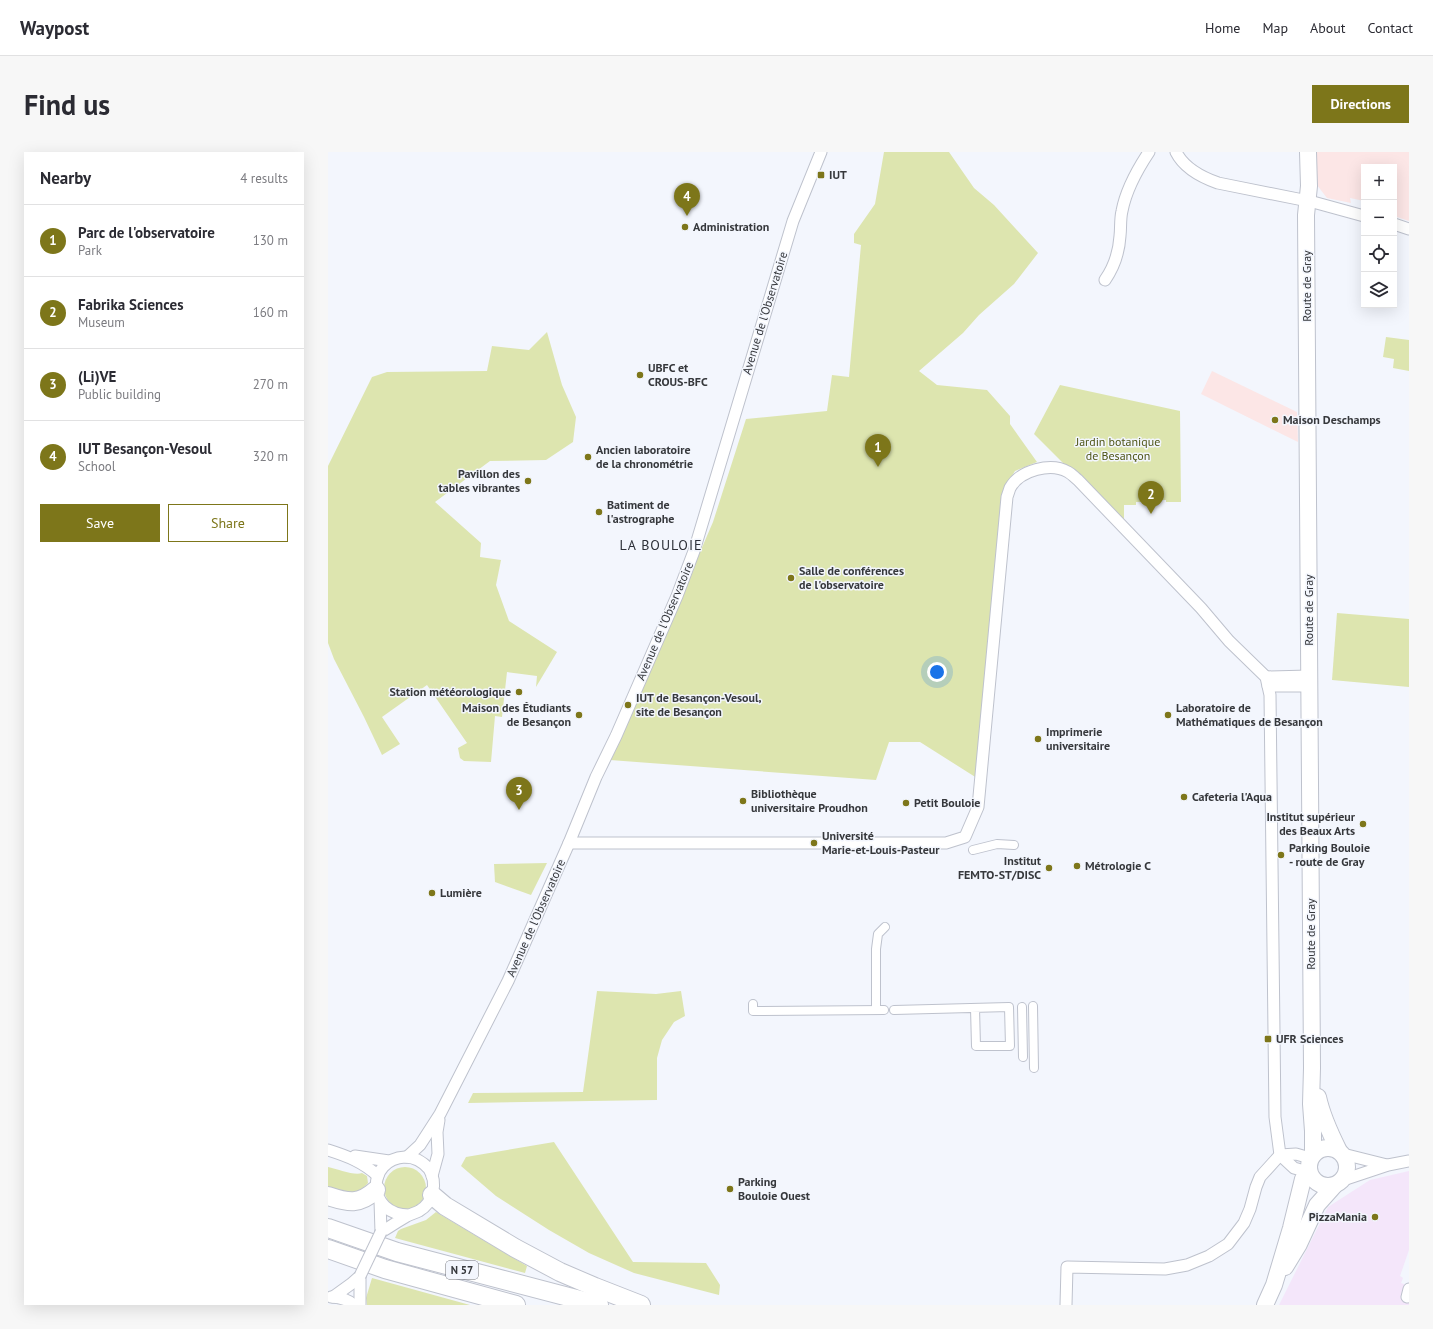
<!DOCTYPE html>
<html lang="en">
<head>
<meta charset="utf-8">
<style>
	body { margin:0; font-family:"PT Sans",sans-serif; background:#f7f7f7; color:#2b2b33 }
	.controls { position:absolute; right:12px; top:12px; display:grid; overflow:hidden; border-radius:0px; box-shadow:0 4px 16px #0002 }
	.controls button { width:36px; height:36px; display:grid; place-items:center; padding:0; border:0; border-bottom:1px solid #e1e1e2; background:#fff; color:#2b2b33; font:20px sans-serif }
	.you { position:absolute; left:609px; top:520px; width:14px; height:14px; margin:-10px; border:3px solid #fff; border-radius:50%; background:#1a73e8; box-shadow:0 0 0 6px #1a73e833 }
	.badge { display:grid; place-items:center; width:26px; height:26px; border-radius:50%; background:#7d761a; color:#fff; font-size:13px; font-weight:700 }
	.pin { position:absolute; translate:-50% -33px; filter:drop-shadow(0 1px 2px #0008) }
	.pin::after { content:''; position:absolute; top:21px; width:14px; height:12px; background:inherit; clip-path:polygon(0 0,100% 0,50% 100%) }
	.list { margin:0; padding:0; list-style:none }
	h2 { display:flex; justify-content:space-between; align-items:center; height:52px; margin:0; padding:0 16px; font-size:17px }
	h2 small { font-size:13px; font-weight:400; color:#7c7c81 }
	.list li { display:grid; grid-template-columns:26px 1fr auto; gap:12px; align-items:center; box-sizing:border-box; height:72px; padding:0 16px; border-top:1px solid #e1e1e2 }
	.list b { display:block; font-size:15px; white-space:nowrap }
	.list p { margin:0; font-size:13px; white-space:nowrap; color:#7c7c81 }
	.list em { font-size:13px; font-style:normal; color:#7c7c81 }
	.actions { display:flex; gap:8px; padding:12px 16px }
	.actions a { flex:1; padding:9px 0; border:1px solid #7d761a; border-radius:0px; text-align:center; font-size:14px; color:#7d761a }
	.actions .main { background:#7d761a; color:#fff }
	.icon { flex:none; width:22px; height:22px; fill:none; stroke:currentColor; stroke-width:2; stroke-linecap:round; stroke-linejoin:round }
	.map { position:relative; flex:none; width:1081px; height:1153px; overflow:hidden; border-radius:0px }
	header { display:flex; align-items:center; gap:24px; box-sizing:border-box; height:56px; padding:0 20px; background:#fff; border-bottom:1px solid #e1e1e2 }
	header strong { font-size:19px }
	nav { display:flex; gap:22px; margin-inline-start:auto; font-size:14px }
	.intro { display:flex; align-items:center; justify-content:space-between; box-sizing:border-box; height:96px; padding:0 24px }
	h1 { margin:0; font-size:28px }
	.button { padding:10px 18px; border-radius:0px; background:#7d761a; color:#fff; font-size:14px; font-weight:700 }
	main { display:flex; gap:24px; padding:0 24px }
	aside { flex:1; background:#fff; border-radius:0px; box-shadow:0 4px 16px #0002 }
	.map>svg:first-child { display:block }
</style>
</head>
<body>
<header>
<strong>Waypost</strong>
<nav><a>Home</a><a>Map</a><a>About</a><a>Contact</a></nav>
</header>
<div class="intro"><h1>Find us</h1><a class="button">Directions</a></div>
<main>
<aside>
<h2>Nearby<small>4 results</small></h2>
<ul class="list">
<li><span class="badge">1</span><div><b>Parc de l'observatoire</b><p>Park</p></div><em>130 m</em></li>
<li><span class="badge">2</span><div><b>Fabrika Sciences</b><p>Museum</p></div><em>160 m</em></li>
<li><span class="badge">3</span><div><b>(Li)VE</b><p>Public building</p></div><em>270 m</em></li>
<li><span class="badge">4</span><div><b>IUT Besançon-Vesoul</b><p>School</p></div><em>320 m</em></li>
</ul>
<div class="actions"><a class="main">Save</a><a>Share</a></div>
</aside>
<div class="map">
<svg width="1081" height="1153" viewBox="0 0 1081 1153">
	<rect width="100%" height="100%" fill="#f3f6fd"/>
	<g fill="#fce6e6">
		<polygon points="989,0 1081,0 1081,69 1066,64 1066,15 1036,15 1036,49 1022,46 1023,51 999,46 989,33"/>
		<polygon points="884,219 969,260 970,290 873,242"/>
	</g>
	<polygon fill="#f4e6fa" points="1081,1019 1081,1098 1072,1124 1075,1126 1073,1131 1081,1134 1081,1153 951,1153 1000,1055 1042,1028"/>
	<g fill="#dde5af">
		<polygon points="556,0 621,0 646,36 666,53 710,101 686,132 651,163 635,181 591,219 609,233 659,238 682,264 682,272 709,310 687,319 679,332 652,628 592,590 561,590 548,628 282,608 385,370 418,267 499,259 504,223 521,225 533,93 526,91 526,82 547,52"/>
		<polygon points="219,180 234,233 248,265 245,290 218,308 162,309 107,350 153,391 152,405 173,408 168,433 181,469 229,500 208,535 209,524 179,520 174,565 167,564 163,610 136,609 132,606 130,596 139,591 99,533 54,565 72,592 54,603 36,565 6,507 0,491 0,314 44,225 59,220 159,219 164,194 201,198"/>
		<polygon points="1058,185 1081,188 1081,219 1065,216 1066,207 1055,205"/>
		<polygon points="732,233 852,259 853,350 838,350 838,348 832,348 832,342 813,341 813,350 808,350 808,353 796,353 796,372 706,282"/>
		<polygon points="1009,461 1081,467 1081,535 1004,528"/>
		<polygon points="219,711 203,743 167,730 166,712"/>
		<polygon points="269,839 328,842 353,839 357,864 346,870 334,888 329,906 329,948 140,951 145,941 255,940"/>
		<polygon points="226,990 305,1110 378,1111 392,1133 391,1143 306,1121 261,1101 221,1078 168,1044 133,1014 138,1005"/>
		<circle cx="77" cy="1036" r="21"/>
		<path d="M0,1015C9,1017 27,1024 34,1021L39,1024L40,1031C26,1047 18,1041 0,1036Z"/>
		<polygon points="108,1060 199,1114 197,1121 67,1086 70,1079 73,1077 98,1068"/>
		<polygon points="44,1126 142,1153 39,1153 38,1146"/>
	</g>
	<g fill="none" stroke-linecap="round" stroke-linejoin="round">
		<g stroke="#bec2cd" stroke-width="10">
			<g id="pedestrian">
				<polyline points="645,698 669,692 686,693"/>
				<polyline points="425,852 425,859 556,858"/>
				<polyline points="705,854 706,916"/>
				<polyline points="694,855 695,905"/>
				<polyline points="548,858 548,797 550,782 557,775"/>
				<polyline points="566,858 681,855 682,894 648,894 647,856"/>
			</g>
		</g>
		<g stroke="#bec2cd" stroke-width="13">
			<g id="minor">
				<path d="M848,0C856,16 873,25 890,31L985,50L1036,64"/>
				<polyline points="1066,72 1081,77"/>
				<path d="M777,128C786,115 791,100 792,84C793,76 792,67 794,59C798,38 809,18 821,0"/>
				<polyline points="938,525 981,524"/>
				<polyline points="940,534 974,534"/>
				<path d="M241,691H618L637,685L650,655L679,345C680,342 681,339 682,336C692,318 723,310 740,320C744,322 747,326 750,328L873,456L901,489L938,525L942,543L947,965L952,1003L966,1016L973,1018H981"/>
				<path d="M0,998C19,1004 35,1010 50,1024"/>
				<polyline points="1015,1002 1059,1013"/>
				<polyline points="27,1004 61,1009"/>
				<polyline points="79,1005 92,993 112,962 180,829 241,691 268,625 288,584 349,444 366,399 465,69 493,0"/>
				<polyline points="104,1024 110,1002 109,980 111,968"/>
				<polyline points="1015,1028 1060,1013 1081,1009"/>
				<polyline points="52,1049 53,1080"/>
				<path d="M53,1080C62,1075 70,1069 79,1064C83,1062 87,1061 91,1059C105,1051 110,1031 101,1017C95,1010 86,1005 77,1005C38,1007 38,1063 81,1063"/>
				<path d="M3,1145C12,1145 19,1147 26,1153"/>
				<polyline points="5,1145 23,1132 32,1124"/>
				<polyline points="1079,1145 1081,1137"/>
				<polyline points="32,1153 32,1124"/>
				<polyline points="738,1153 739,1115 837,1117 859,1113 881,1104 900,1092 916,1071 922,1057 928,1035 932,1025 952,1003 968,1002 982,1006"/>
			</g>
		</g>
		<g stroke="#bec2cd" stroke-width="18">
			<g id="secondary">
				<polyline points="980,0 981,34 978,63 984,916 983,952 985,979 985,1002"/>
				<path d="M990,945C994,964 1002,981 1011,999"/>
				<circle cx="1000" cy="1015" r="19"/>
				<polyline points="957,1115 971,1092 989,1053 1006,1034"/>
				<polyline points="937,1153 946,1133 963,1076 975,1027 981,1021"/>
			</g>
		</g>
		<g stroke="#bec2cd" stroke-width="20">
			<g id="trunk">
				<polyline points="104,1043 117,1054 187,1096 232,1120 267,1135 313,1153"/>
				<path d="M0,1044C21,1051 31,1053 48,1038"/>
				<polyline points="0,1076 69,1100 271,1153"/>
				<polyline points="0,1097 57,1117 188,1153"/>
			</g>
		</g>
		<use href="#pedestrian" stroke="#fff" stroke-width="8"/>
		<use href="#minor" stroke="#fff" stroke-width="11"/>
		<use href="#secondary" stroke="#fff" stroke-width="16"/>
		<use href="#trunk" stroke="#fff" stroke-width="18"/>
		<g stroke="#bec2cd" stroke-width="13" stroke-linecap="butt">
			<polyline id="minor-bridge" points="32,1124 53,1080"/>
		</g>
		<use href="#minor-bridge" stroke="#fff" stroke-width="11"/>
	</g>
	<g fill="#7d761a" stroke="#f3f6fd" stroke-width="1.5">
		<rect x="489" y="19" width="8" height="8" rx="2"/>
		<circle cx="357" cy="75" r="4"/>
		<circle cx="312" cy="223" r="4"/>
		<circle cx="947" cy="268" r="4"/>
		<circle cx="260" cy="305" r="4"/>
		<circle cx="200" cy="329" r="4"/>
		<circle cx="271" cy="360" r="4"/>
		<circle cx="463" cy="426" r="4"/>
		<circle cx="191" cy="540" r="4"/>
		<circle cx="300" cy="553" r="4"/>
		<circle cx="251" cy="563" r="4"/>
		<circle cx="840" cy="563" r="4"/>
		<circle cx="710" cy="587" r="4"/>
		<circle cx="856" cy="645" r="4"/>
		<circle cx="415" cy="649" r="4"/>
		<circle cx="578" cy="651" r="4"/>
		<circle cx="1035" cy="672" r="4"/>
		<circle cx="486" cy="691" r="4"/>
		<circle cx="953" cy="703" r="4"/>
		<circle cx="749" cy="714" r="4"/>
		<circle cx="721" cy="716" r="4"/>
		<circle cx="104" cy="741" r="4"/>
		<rect x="936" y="883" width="8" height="8" rx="2"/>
		<circle cx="402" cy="1037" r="4"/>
		<circle cx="1047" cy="1065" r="4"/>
	</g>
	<g text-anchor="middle" stroke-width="3" stroke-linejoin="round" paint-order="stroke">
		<rect fill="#f3f6fd" stroke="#6f7176" stroke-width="1" x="118" y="1109" width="32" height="18" rx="3"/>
		<g font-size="11" font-weight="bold" fill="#36383c">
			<text x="134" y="1122">N 57</text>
		</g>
		<g font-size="12" font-weight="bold" fill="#36383c" stroke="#f3f6fd" text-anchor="start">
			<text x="501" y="27">IUT</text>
			<text x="365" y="79">Administration</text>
			<text x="320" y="220">UBFC et<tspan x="320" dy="14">CROUS-BFC</tspan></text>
			<text x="955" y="272">Maison Deschamps</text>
			<text x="268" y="302">Ancien laboratoire<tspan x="268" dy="14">de la chronométrie</tspan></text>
			<text x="192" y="326" text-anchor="end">Pavillon des<tspan x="192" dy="14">tables vibrantes</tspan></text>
			<text x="279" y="357">Batiment de<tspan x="279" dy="14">l'astrographe</tspan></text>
			<text x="471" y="423">Salle de conférences<tspan x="471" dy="14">de l'observatoire</tspan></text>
			<text x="183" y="544" text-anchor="end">Station météorologique</text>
			<text x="308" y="550">IUT de Besançon-Vesoul,<tspan x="308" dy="14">site de Besançon</tspan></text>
			<text x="243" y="560" text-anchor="end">Maison des Étudiants<tspan x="243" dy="14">de Besançon</tspan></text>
			<text x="848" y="560">Laboratoire de<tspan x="848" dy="14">Mathématiques de Besançon</tspan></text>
			<text x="718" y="584">Imprimerie<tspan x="718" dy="14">universitaire</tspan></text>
			<text x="423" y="646">Bibliothèque<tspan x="423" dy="14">universitaire Proudhon</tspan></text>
			<text x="864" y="649">Cafeteria l'Aqua</text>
			<text x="586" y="655">Petit Bouloie</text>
			<text x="1027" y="669" text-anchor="end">Institut supérieur<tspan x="1027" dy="14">des Beaux Arts</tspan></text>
			<text x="494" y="688">Université<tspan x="494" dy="14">Marie-et-Louis-Pasteur</tspan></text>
			<text x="961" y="700">Parking Bouloie<tspan x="961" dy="14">- route de Gray</tspan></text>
			<text x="713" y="713" text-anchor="end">Institut<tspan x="713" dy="14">FEMTO-ST/DISC</tspan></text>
			<text x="757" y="718">Métrologie C</text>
			<text x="112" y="745">Lumière</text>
			<text x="948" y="891">UFR Sciences</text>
			<text x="410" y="1034">Parking<tspan x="410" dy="14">Bouloie Ouest</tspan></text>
			<text x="1039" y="1069" text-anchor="end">PizzaMania</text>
		</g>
		<g font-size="12" fill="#36383c" stroke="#f3f6fd">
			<text transform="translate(979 134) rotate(-90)" y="4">Route de Gray</text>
			<text transform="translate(437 161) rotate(-73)" y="4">Avenue de l'Observatoire</text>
			<text transform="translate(981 458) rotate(-90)" y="4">Route de Gray</text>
			<text transform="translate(337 469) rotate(-67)" y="4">Avenue de l'Observatoire</text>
			<text transform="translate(208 766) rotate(-66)" y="4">Avenue de l'Observatoire</text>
			<text transform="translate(983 782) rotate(-90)" y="4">Route de Gray</text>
		</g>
		<g font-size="12" fill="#4f5516" stroke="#f3f6fd">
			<text x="790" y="294">Jardin botanique<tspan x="790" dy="14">de Besançon</tspan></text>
		</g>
		<g font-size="14" letter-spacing="1" fill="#2d3038" stroke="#f3f6fd">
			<text x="333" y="398">LA BOULOIE</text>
		</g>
	</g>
</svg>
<div class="controls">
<button>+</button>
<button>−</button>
<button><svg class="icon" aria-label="locate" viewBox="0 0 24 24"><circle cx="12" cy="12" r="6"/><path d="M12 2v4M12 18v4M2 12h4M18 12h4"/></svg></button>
<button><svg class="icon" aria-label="layers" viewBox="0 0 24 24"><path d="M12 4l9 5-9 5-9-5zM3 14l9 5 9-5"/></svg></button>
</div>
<div class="you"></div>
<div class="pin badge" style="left:550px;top:315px">1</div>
<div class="pin badge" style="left:823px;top:362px">2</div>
<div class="pin badge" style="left:191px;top:658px">3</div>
<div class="pin badge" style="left:359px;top:64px">4</div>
</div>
</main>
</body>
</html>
